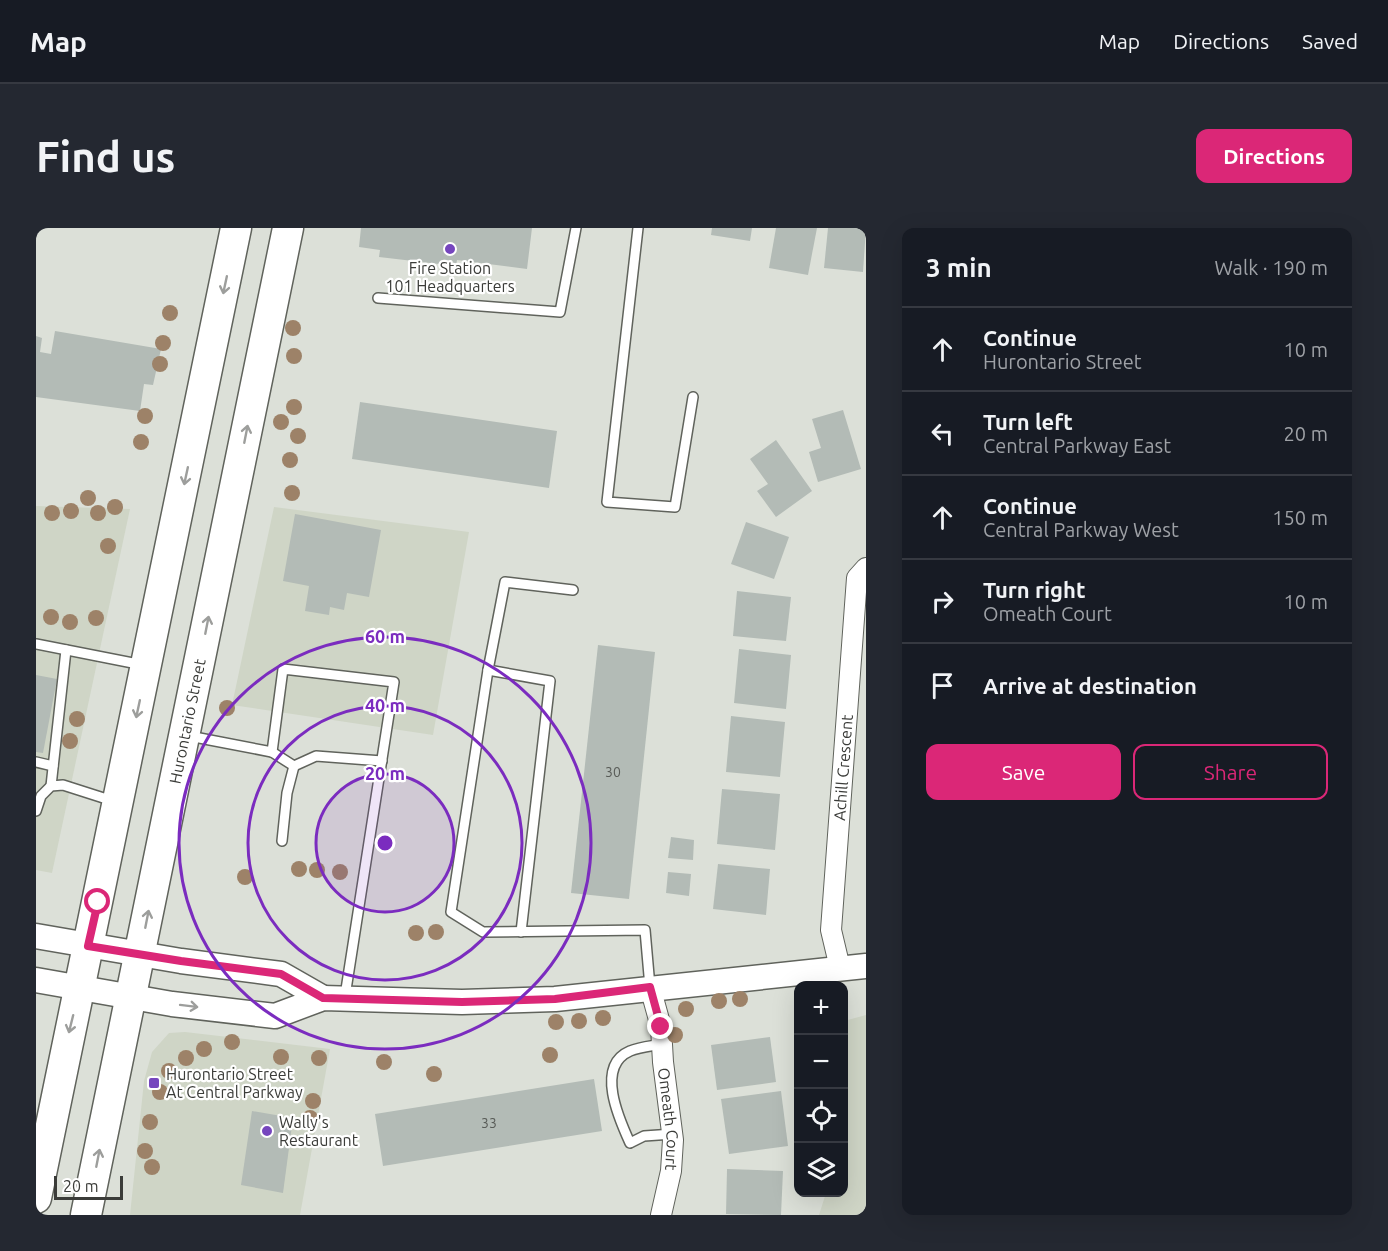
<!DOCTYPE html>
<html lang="en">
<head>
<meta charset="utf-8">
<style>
	body { margin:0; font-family:Ubuntu,sans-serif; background:#242831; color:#f1f3f6 }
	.controls { position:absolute; right:18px; bottom:18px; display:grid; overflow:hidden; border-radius:12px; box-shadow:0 6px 24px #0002 }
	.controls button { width:54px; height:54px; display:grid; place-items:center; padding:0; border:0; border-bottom:2px solid #363941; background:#171b24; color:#f1f3f6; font:30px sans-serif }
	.scale { position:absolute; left:18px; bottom:15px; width:69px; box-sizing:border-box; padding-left:6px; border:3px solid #3b3c39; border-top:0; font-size:16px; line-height:21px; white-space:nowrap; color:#3b3c39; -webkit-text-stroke:4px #fff; paint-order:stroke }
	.stop { position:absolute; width:18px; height:18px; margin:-14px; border:4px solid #db2777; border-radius:50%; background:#fff }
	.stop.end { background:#db2777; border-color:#fff; box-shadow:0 2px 6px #0008 }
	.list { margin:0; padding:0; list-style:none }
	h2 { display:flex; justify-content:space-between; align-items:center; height:78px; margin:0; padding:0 24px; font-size:26px }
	h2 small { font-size:20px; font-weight:400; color:#9ea1a6 }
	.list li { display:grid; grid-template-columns:39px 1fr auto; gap:18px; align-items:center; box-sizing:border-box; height:84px; padding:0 24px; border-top:2px solid #363941 }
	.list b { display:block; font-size:22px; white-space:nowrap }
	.list p { margin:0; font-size:20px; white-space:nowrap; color:#9ea1a6 }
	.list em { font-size:20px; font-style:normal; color:#9ea1a6 }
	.actions { display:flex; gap:12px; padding:18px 24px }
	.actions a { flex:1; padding:14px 0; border:2px solid #db2777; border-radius:12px; text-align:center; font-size:21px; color:#db2777 }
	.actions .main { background:#db2777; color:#fff }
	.icon { flex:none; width:33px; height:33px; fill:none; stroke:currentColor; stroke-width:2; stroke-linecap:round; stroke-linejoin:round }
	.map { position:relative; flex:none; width:830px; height:987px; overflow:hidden; border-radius:12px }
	header { display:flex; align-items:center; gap:36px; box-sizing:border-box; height:84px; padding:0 30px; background:#171b24; border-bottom:2px solid #363941 }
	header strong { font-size:28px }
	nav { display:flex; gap:33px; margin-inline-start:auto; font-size:21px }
	.intro { display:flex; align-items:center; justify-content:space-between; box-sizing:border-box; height:144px; padding:0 36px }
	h1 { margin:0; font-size:42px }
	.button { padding:15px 27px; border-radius:12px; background:#db2777; color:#fff; font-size:21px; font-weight:700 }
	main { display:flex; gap:36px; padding:0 36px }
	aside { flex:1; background:#171b24; border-radius:12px; box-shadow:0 6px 24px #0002 }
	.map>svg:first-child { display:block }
</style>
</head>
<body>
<header>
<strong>Map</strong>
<nav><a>Map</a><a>Directions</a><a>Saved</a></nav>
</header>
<div class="intro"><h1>Find us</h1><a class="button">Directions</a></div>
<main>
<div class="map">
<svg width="830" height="987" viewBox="0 0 830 987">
	<rect width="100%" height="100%" fill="#dce0d8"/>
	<g fill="#cfd5c6">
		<polygon points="0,278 94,281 16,645 0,642"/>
		<polygon points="238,279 433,304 397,507 196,477"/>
		<polygon points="830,787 830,987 783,987 790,965 808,964 808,793"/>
		<polygon points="149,804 294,821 264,987 94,987 108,853 116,824 133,805"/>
	</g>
	<g fill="#b3bbb6">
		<polygon points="325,0 496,0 491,41 421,32 420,38 343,29 344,22 323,19"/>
		<polygon points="676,0 716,0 714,13 675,7"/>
		<polygon points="740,0 781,0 772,47 733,40"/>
		<polygon points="792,0 830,0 827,44 788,40"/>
		<polygon points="19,103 125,121 117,157 108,156 104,183 0,169 0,108 6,110 4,124 15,126"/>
		<polygon points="324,174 521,203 513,260 316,231"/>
		<polygon points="807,182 825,241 782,254 773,224 785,220 776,191"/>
		<polygon points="740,212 776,263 740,289 721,263 732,256 714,231"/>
		<polygon points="259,286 345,302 333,369 311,365 308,382 294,379 293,387 269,383 273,358 247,353"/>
		<polygon points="710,294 753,309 738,351 695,336"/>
		<polygon points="701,363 755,369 750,413 697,408"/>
		<polygon points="562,417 619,424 593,671 535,665"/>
		<polygon points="703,421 755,427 750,481 698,475"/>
		<polygon points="0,447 21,451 7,525 0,524"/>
		<polygon points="695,488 749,494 744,549 690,544"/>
		<polygon points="686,561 744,566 739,622 681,616"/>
		<polygon points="635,609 658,612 657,632 632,630"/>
		<polygon points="682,636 734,641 730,687 677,681"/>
		<polygon points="632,644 655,646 653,668 630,665"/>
		<polygon points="734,809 740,854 681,862 675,817"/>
		<polygon points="558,851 566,903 347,938 339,886"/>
		<polygon points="745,863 752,918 693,926 685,871"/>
		<polygon points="216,883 257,890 247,965 205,957"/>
		<polygon points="691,941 747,943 745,987 690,986"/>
	</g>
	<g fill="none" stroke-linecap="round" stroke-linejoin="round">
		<g stroke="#60635c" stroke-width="12">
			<g id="service">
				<polyline points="602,0 571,274 639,279 657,169"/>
				<polyline points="342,70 524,84 540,0"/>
				<polyline points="537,362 469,354 452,442 415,684 447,704 609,702 614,759"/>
				<polyline points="0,416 107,437"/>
				<polyline points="452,442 514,453 485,704"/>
				<polyline points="153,508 236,524 247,441 358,454 309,768"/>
				<polyline points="236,524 258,538 251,565 246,613"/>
				<polyline points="0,534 17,538"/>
				<polyline points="258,538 280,528 346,533"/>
				<polyline points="15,558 30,422"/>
				<polyline points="0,583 5,568 15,558 27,557 77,573"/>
				<path d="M626,816C616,818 604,819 594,823C559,838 583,891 594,915L608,908L637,906"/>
			</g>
		</g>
		<g stroke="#60635c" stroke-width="22">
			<g id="minor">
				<path id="s1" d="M804,740L795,702L821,350L830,340"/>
				<path id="s2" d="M614,759L625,799L627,834L637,912L635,943L625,987"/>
			</g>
		</g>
		<g stroke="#60635c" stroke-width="27">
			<g id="tertiary">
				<polyline points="0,708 145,733 245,746 287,770"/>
				<polyline points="0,752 136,776 239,788 287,770 426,774 519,771 830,738"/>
			</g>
		</g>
		<g stroke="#60635c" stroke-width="33">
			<g id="primary">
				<polyline points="0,970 200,0"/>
				<path id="s3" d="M50,987L252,0"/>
			</g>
		</g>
		<use href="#service" stroke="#fff" stroke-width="9"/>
		<use href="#minor" stroke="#fff" stroke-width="20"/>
		<use href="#tertiary" stroke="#fff" stroke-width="24"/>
		<use href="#primary" stroke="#fff" stroke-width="30"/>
	</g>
	<g fill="#9d8268">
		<circle cx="134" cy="85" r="8"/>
		<circle cx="257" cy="100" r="8"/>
		<circle cx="127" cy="115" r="8"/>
		<circle cx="258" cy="128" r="8"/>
		<circle cx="124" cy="136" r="8"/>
		<circle cx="258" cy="179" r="8"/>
		<circle cx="109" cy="188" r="8"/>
		<circle cx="245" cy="194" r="8"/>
		<circle cx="262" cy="208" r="8"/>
		<circle cx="105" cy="214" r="8"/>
		<circle cx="254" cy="232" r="8"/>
		<circle cx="256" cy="265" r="8"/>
		<circle cx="52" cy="270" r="8"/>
		<circle cx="79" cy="279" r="8"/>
		<circle cx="35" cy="283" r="8"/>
		<circle cx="16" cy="285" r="8"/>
		<circle cx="62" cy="285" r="8"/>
		<circle cx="72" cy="318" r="8"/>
		<circle cx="15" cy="389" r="8"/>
		<circle cx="60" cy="390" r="8"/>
		<circle cx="34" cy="394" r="8"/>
		<circle cx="191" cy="480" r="8"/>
		<circle cx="41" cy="491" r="8"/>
		<circle cx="34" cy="513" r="8"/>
		<circle cx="263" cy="641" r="8"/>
		<circle cx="281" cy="642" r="8"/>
		<circle cx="304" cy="644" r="8"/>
		<circle cx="209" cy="649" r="8"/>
		<circle cx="400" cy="704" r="8"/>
		<circle cx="380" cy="705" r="8"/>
		<circle cx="704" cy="771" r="8"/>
		<circle cx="683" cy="773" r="8"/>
		<circle cx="650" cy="781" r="8"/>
		<circle cx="567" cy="790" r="8"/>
		<circle cx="543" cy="793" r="8"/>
		<circle cx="520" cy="794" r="8"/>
		<circle cx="639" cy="807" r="8"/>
		<circle cx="196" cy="814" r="8"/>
		<circle cx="168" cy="821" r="8"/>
		<circle cx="514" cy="827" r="8"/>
		<circle cx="245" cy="829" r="8"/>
		<circle cx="150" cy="830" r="8"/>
		<circle cx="283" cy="830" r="8"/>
		<circle cx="348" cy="834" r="8"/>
		<circle cx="133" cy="843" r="8"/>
		<circle cx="398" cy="846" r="8"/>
		<circle cx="124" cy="864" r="8"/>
		<circle cx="277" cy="873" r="8"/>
		<circle cx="274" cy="890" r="8"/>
		<circle cx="114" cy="894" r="8"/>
		<circle cx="109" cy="923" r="8"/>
		<circle cx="116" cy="939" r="8"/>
	</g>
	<defs><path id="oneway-shaft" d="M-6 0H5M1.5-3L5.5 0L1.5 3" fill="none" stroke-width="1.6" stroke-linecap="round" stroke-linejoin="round" transform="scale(1.5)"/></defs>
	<g stroke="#9d9e9c">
		<use href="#oneway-shaft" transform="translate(189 57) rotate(102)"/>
		<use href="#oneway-shaft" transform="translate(210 206) rotate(-79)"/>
		<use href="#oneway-shaft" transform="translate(150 248) rotate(102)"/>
		<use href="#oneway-shaft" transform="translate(171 397) rotate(-79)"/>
		<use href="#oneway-shaft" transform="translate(102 481) rotate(102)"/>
		<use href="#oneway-shaft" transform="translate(111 691) rotate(-79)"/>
		<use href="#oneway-shaft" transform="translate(153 778) rotate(7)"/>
		<use href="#oneway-shaft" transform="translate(35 796) rotate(104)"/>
		<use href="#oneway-shaft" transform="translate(62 930) rotate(-79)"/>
	</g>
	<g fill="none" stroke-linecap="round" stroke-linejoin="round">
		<polyline stroke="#db2777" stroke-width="8" points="62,674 52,718 145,733 245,746 287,770 426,774 519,771 614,759 625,799"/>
	</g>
	<circle cx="349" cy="615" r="69" fill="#7b2cbf" fill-opacity=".12"/>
	<g fill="none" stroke="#7b2cbf" stroke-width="3">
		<circle cx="349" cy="615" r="69"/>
		<circle cx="349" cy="615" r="137"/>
		<circle cx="349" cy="615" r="206"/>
	</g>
	<g fill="#7646be" stroke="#fff" stroke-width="2">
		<circle cx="414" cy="21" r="6"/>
		<rect x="112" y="849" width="12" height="12" rx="3"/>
		<circle cx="231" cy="903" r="6"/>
	</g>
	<g text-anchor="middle" stroke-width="4.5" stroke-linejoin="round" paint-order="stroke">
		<g font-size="14" fill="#595c58">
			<text x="577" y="549">30</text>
			<text x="453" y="900">33</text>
		</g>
		<g font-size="16" fill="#3b3c39" stroke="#fff" text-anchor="start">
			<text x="414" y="46" text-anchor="middle">Fire Station<tspan x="414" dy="18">101 Headquarters</tspan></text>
			<text x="130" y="852">Hurontario Street<tspan x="130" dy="18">At Central Parkway</tspan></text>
			<text x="243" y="900">Wally's<tspan x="243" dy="18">Restaurant</tspan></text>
		</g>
		<g font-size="16" fill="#3b3c39" stroke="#fff">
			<text dy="6" stroke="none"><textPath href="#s3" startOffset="504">Hurontario Street</textPath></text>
			<text dy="6" stroke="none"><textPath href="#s1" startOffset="202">Achill Crescent</textPath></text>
			<text dy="6" stroke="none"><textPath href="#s2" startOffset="134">Omeath Court</textPath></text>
		</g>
	</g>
	<circle cx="349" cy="615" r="9" fill="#7b2cbf" stroke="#fff" stroke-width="3"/>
	<g font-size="18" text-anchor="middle" font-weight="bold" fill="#7b2cbf" stroke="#fff" stroke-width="4.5" stroke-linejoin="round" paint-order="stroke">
		<text x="349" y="415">60 m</text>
		<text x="349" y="484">40 m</text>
		<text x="349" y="552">20 m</text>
	</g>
</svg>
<div class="controls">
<button>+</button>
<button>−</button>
<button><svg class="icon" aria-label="locate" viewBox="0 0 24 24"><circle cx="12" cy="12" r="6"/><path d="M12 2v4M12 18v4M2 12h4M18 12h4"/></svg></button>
<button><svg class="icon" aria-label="layers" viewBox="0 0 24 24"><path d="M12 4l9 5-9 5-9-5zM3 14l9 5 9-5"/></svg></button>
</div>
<div class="scale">20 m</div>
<div class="stop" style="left:62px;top:674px"></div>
<div class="stop end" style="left:625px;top:799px"></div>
</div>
<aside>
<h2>3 min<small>Walk · 190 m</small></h2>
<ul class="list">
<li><svg class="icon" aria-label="ahead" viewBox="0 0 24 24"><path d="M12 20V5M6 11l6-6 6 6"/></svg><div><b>Continue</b><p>Hurontario Street</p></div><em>10 m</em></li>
<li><svg class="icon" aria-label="left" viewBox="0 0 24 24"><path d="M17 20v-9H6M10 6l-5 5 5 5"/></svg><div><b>Turn left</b><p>Central Parkway East</p></div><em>20 m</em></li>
<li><svg class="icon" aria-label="ahead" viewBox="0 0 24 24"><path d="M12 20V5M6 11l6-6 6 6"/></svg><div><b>Continue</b><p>Central Parkway West</p></div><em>150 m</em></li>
<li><svg class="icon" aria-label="right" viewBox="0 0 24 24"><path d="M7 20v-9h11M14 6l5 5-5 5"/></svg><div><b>Turn right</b><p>Omeath Court</p></div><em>10 m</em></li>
<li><svg class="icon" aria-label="arrive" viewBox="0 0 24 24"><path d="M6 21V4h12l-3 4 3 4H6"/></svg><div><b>Arrive at destination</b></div></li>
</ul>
<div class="actions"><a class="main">Save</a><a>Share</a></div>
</aside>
</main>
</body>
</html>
